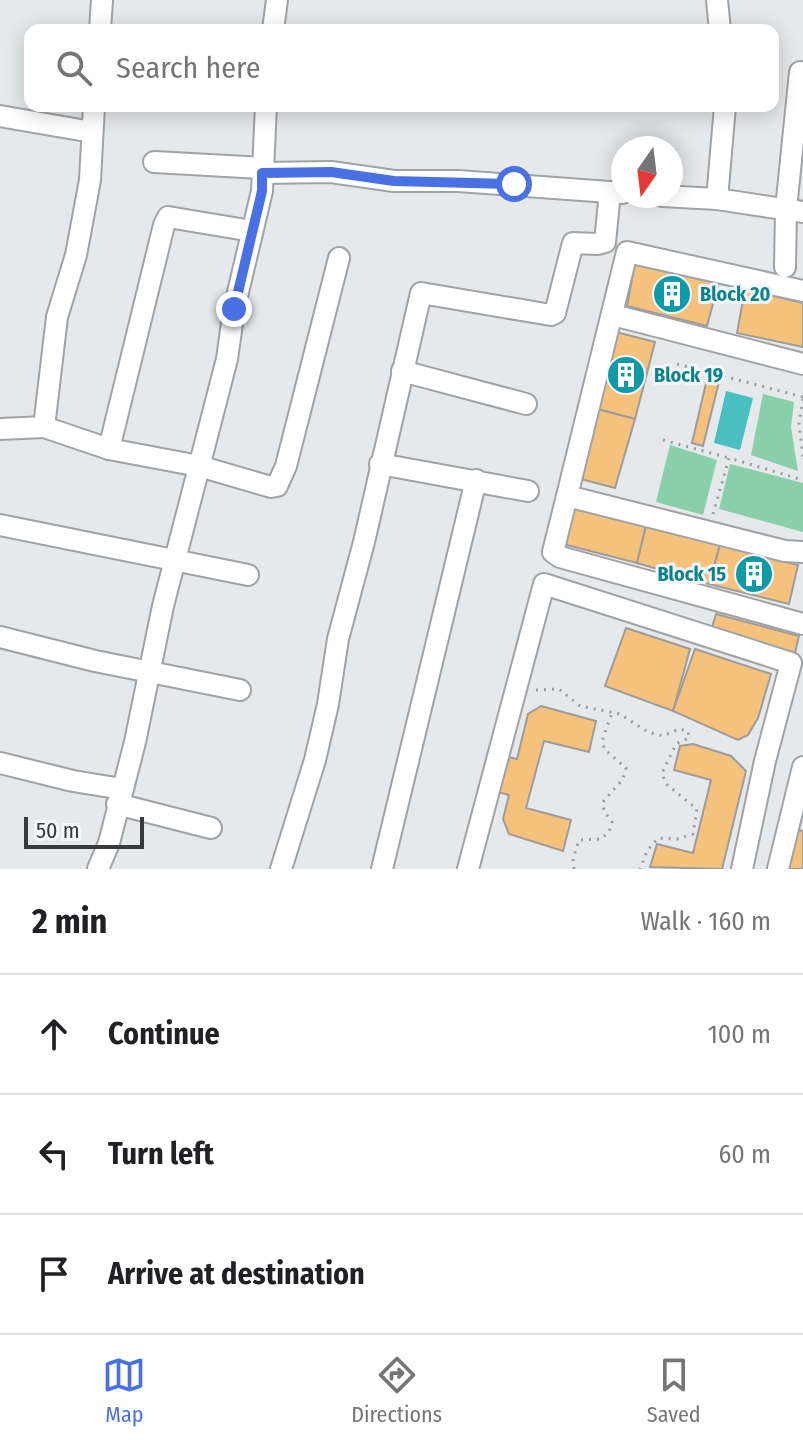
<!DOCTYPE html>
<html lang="en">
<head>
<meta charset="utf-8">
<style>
	body { margin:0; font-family:"Fira Sans Condensed",sans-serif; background:#f6f6f6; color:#202124 }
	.compass { position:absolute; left:611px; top:136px; width:72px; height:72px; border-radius:50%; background:#fff; box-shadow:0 4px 20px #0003; rotate:194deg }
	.scale { position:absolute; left:24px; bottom:20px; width:120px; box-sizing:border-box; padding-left:8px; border:4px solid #38393a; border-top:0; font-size:22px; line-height:28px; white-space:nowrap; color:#38393a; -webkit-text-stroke:6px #f3f6f9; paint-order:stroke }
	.stop { position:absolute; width:24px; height:24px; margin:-18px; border:6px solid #4a71e4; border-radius:50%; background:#fff }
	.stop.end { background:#4a71e4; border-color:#fff; box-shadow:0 2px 8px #0008 }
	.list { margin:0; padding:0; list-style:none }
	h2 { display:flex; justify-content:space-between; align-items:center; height:104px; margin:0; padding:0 32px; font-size:34px }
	h2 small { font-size:26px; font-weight:400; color:#757577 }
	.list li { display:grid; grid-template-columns:52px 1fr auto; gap:24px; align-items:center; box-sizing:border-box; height:120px; padding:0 32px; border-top:2px solid #e0e0e0 }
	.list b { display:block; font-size:30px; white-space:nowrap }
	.list em { font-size:26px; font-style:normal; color:#757577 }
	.icon { flex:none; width:44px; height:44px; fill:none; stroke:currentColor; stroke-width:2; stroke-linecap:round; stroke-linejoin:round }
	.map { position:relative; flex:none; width:803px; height:869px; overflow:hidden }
	.search { position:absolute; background:#fff; box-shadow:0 4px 20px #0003; left:24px; right:24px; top:24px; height:88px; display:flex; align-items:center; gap:20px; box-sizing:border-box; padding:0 28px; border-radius:16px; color:#757577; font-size:30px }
	.sheet { height:464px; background:#fff }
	nav { display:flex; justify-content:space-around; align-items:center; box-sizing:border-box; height:112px; border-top:2px solid #e0e0e0; background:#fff; font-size:22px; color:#757577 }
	nav a { display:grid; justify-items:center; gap:4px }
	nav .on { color:#4a71e4 }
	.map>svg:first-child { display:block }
</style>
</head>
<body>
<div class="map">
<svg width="803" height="869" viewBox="0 0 803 869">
	<rect width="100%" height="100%" fill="#e6e9eb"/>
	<g fill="#88cfaa">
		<polygon points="763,394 794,402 791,427 798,471 751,455"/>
		<polygon points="670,445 717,460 703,515 656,502"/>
		<polygon points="730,464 803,483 803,532 719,509"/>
	</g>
	<polygon fill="#4abfc1" points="726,391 753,398 740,450 714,443"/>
	<g fill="#f5c27e" stroke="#9e9c99" stroke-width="2">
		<polygon points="635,263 719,281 707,326 627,306"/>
		<polygon points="745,289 803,303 803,347 737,333"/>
		<polygon points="616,332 655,342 635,419 597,409"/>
		<polygon points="707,379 719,382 703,446 692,443"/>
		<polygon points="597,409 635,419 615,488 577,478"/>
		<polygon points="569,506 646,526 637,563 559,543"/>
		<polygon points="646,526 720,545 709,584 637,563"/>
		<polygon points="720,545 798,565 789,604 709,584"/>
		<polygon points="716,614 799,636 794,657 710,634"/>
		<polygon points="626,628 690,649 673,711 605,686"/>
		<polygon points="695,649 771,674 758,718 748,735 738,740 673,711"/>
		<polygon points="541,706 596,721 589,752 544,741 526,808 571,820 563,851 509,834 503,819 509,795 494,791 503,756 517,759 528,714"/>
		<polygon points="693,744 731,756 746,771 722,869 650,867 657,844 693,853 711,780 674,770 680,746"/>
		<polygon points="794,829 803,831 803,869 785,869"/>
	</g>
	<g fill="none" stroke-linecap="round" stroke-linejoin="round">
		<g stroke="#a0a3a5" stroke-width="24">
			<g id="minor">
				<polyline points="717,0 720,30"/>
				<polyline points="100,30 102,0"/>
				<polyline points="273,30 277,0"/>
				<polyline points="0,116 92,132"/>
				<polyline points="154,162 263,168"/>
				<polyline points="262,173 331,172 394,181 458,181 623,193"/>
				<polyline points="662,196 717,199 803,212"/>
				<polyline points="717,199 725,106"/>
				<polyline points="785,267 786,209 800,72"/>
				<polyline points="803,291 627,252 567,496 785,551 803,552"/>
				<polyline points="613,315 803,364"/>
				<polyline points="402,371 526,404"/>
				<polyline points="44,427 109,449 199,466 271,487 277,486 286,466 339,258"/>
				<polyline points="0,429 44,427 57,317 76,255 90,180 94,106"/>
				<polyline points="109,449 164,225 168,217 252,231"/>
				<polyline points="380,464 528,491"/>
				<polyline points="567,496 553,552 560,557 803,624"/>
				<polyline points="0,525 248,575"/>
				<polyline points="0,637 95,661 240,690"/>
				<polyline points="0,763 73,781 122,789"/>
				<polyline points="117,804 211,828"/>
				<polyline points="98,869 109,843 135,742 163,606 227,359 234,309 262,191 266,106"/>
				<polyline points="281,869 315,760 328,704 338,639 364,542 421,293 551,315 555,313 573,243 598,244 605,242 610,192"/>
				<polyline points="382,869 476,480"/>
				<polyline points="468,869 544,584 791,663 765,761 742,869"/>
				<polyline points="778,869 803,767"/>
			</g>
		</g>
		<g stroke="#999c9d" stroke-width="3" stroke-dasharray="2 6" stroke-linecap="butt">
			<polyline points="677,364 803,397"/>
			<polyline points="803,399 799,424 803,457"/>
			<polyline points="663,440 729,458"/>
			<polyline points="713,514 729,458 803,480"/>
			<polyline points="536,690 559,689 580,706 620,714 648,732 663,736 679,729 688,731 689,738 676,744 662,773 666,784 697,809 693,834 677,839 658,838 647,851 640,869"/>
			<polyline points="574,869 573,859 579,840 601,839 609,832 612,822 604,811 603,802 623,779 626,768 604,749 603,738 612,713"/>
		</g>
		<use href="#minor" stroke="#fff" stroke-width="20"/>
	</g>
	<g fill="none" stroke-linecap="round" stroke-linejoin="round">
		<polyline stroke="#4a71e4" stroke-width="10" points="234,309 262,191 262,173 331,172 394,181 514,184"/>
	</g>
	<defs>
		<g id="building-disc" transform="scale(2)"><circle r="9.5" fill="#0f9aa8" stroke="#f3f6f9"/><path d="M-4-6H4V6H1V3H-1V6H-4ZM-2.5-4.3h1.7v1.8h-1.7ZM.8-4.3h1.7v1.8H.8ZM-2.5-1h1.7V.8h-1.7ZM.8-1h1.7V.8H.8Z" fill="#fff"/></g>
	</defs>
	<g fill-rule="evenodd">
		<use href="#building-disc" x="672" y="294"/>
		<use href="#building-disc" x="626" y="375"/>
		<use href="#building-disc" x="754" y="574"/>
	</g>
	<g text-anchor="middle" stroke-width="6" stroke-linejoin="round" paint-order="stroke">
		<g font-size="20" font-weight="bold" fill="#0d838f" stroke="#f3f6f9" text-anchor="start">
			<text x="700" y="301">Block 20</text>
			<text x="654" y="382">Block 19</text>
			<text x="726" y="581" text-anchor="end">Block 15</text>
		</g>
	</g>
</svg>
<svg class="compass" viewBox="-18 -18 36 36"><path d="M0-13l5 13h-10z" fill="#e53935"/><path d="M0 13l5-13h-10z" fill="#757577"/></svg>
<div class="scale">50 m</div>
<div class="stop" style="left:514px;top:184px"></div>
<div class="stop end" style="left:234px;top:309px"></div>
<div class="search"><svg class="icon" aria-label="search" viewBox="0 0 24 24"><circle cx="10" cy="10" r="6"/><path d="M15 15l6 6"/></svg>Search here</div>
</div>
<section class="sheet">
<h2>2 min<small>Walk · 160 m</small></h2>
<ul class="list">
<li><svg class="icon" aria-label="ahead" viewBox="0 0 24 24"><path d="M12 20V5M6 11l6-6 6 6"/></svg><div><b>Continue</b></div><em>100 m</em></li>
<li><svg class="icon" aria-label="left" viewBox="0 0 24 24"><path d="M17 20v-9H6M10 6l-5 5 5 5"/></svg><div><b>Turn left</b></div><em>60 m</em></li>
<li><svg class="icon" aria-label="arrive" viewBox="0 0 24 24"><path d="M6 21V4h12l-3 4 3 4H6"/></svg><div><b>Arrive at destination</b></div></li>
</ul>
</section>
<nav>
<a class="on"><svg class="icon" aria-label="map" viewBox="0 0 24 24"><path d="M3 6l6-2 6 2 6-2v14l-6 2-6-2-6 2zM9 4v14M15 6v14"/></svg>Map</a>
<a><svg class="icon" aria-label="directions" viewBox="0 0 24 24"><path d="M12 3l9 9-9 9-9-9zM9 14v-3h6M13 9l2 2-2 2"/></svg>Directions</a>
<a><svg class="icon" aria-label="saved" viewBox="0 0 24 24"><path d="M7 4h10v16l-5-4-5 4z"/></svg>Saved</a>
</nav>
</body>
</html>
